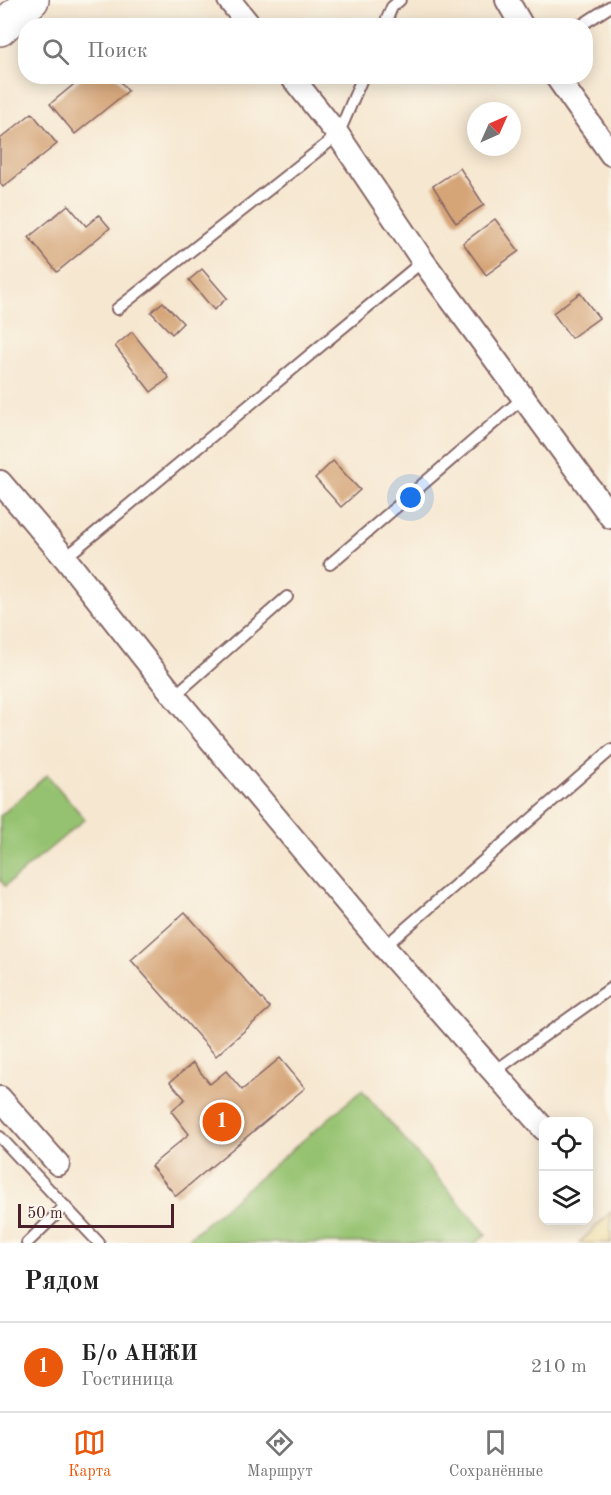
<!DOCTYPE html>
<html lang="ru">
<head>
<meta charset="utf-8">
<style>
	body { margin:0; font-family:"Old Standard TT",serif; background:#f2f2f2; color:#222 }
	.controls { position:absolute; right:18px; bottom:18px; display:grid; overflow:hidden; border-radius:12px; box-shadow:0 3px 15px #0003 }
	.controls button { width:54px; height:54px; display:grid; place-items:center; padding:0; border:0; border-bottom:2px solid #e0e0e0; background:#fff; color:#222; font:30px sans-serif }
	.compass { position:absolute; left:467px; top:102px; width:54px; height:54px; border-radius:50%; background:#fff; box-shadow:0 3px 15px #0003; rotate:45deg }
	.scale { position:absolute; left:18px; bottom:15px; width:156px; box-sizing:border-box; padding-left:6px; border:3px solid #4a1f2b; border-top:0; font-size:16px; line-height:21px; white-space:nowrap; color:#4a1f2b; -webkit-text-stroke:4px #fbf7ec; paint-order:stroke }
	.you { position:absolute; left:411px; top:498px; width:21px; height:21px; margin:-15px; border:4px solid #fff; border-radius:50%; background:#1a73e8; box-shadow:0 0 0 9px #1a73e833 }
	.badge { display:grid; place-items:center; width:39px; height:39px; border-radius:50%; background:#ea580c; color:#fff; font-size:20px; font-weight:700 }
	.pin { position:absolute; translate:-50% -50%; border:3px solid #fff; box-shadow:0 2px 6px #0006 }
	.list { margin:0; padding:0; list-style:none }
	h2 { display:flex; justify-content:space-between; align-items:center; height:78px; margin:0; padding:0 24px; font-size:26px }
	h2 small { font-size:20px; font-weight:400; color:#767676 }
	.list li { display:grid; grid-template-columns:39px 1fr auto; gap:18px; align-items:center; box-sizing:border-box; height:90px; padding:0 24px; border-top:2px solid #e0e0e0 }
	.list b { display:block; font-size:22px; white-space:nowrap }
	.list p { margin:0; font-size:20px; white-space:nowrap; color:#767676 }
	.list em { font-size:20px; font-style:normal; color:#767676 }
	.icon { flex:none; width:33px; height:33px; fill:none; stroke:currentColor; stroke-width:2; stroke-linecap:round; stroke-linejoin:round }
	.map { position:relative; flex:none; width:611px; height:1243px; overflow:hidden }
	.search { position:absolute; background:#fff; box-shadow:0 3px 15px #0003; left:18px; right:18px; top:18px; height:66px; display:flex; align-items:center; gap:15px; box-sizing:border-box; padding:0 21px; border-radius:24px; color:#767676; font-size:22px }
	.sheet { height:168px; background:#fff }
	nav { display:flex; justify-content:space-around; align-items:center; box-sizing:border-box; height:84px; border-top:2px solid #e0e0e0; background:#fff; font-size:16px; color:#767676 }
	nav a { display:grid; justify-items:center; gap:3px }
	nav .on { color:#ea580c }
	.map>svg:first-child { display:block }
</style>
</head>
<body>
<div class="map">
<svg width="611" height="1243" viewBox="0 0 611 1243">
	<rect width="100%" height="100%" fill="#fbf7ec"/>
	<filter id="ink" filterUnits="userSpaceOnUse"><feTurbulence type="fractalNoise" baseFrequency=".0167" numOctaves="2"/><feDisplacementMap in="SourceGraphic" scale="12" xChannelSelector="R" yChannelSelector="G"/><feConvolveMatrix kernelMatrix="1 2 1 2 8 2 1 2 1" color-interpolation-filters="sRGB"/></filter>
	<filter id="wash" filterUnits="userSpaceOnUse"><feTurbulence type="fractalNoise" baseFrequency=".008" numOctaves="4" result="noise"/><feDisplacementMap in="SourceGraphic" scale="24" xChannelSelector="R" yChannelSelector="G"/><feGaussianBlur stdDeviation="1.35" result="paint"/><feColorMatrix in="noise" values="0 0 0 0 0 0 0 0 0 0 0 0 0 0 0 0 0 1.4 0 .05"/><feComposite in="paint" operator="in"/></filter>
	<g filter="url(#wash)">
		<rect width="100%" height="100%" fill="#f6e7d0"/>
		<g fill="#95c270" stroke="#70704e" stroke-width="1.5">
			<polygon points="47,775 85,819 5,886 0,880 0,816"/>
			<polygon points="362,1090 486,1234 476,1243 183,1243"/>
		</g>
		<polygon fill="#eeda9e" stroke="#9c7c64" stroke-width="1.5" points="611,1212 611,1243 579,1243"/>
		<g id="blocks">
			<g fill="#d5a477">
				<polygon points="84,76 116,76 128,91 75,134 50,104"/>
				<polygon points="32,113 57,144 3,187 0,183 0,139"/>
				<polygon points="460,168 484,205 456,223 433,186"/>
				<polygon points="68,205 86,226 99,215 110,228 57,272 29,237"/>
				<polygon points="495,219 519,251 486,275 463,243"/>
				<polygon points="202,269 227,298 214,310 189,280"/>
				<polygon points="580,293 599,318 571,338 553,313"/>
				<polygon points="163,302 183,323 172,334 151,312"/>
				<polygon points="132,332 169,378 151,392 115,346"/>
				<polygon points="333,461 360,490 341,507 315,478"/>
				<polygon points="185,912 270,1008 216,1056 131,960"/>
				<polygon points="280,1058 305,1088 176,1196 151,1166 189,1134 171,1111 185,1099 170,1082 193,1063 210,1084 226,1071 242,1090"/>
			</g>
		</g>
	</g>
	<g filter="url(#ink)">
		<use href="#blocks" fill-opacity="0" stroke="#866565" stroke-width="1.5"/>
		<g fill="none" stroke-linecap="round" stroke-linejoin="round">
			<g stroke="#866565" stroke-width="14">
				<g id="lane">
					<polyline points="384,26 392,7 400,0"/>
					<polyline points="580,26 611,6"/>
					<polyline points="117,309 338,135 363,76"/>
					<polyline points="65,558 423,261"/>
					<polyline points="330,564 523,398"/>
					<polyline points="174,696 287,597"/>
					<polyline points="384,947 611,750"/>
					<polyline points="495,1071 611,988"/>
					<polyline points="0,1137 99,1243"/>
					<polyline points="27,1243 65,1206"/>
				</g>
			</g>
			<g stroke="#866565" stroke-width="26">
				<g id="street">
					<polyline points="229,0 250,26"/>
					<polyline points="507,0 522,26"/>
					<polyline points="291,76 338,135 423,261 611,517"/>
					<polyline points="556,76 611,154"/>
					<polyline points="0,482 65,558 174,696 384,947 544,1129"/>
					<polyline points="0,1098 58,1164"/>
				</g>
			</g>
			<g stroke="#866565" stroke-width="36">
				<polyline id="highway" points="0,29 32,0"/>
			</g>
			<use href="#lane" stroke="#fff" stroke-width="10"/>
			<use href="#street" stroke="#fff" stroke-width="22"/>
			<use href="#highway" stroke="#fff" stroke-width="33"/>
		</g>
	</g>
</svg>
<div class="controls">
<button><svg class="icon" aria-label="locate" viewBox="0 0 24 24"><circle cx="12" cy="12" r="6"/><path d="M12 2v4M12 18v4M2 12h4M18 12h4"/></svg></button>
<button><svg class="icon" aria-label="layers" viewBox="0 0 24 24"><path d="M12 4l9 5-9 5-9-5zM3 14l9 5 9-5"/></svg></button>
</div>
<svg class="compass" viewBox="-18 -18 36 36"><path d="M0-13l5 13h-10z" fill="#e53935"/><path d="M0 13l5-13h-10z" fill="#767676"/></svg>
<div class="scale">50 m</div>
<div class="you"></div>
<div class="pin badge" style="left:222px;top:1122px">1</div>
<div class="search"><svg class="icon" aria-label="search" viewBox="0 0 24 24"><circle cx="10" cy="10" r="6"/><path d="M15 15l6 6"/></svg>Поиск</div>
</div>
<section class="sheet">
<h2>Рядом<small></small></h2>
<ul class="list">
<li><span class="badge">1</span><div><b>Б/о АНЖИ</b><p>Гостиница</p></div><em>210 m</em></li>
</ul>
</section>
<nav>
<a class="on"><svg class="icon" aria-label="map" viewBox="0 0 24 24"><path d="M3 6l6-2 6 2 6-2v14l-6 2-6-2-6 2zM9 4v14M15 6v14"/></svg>Карта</a>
<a><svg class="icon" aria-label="directions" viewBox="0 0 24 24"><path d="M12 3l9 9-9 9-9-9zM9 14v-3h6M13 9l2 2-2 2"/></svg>Маршрут</a>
<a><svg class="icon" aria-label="saved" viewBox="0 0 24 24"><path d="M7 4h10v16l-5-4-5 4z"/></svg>Сохранённые</a>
</nav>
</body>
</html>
